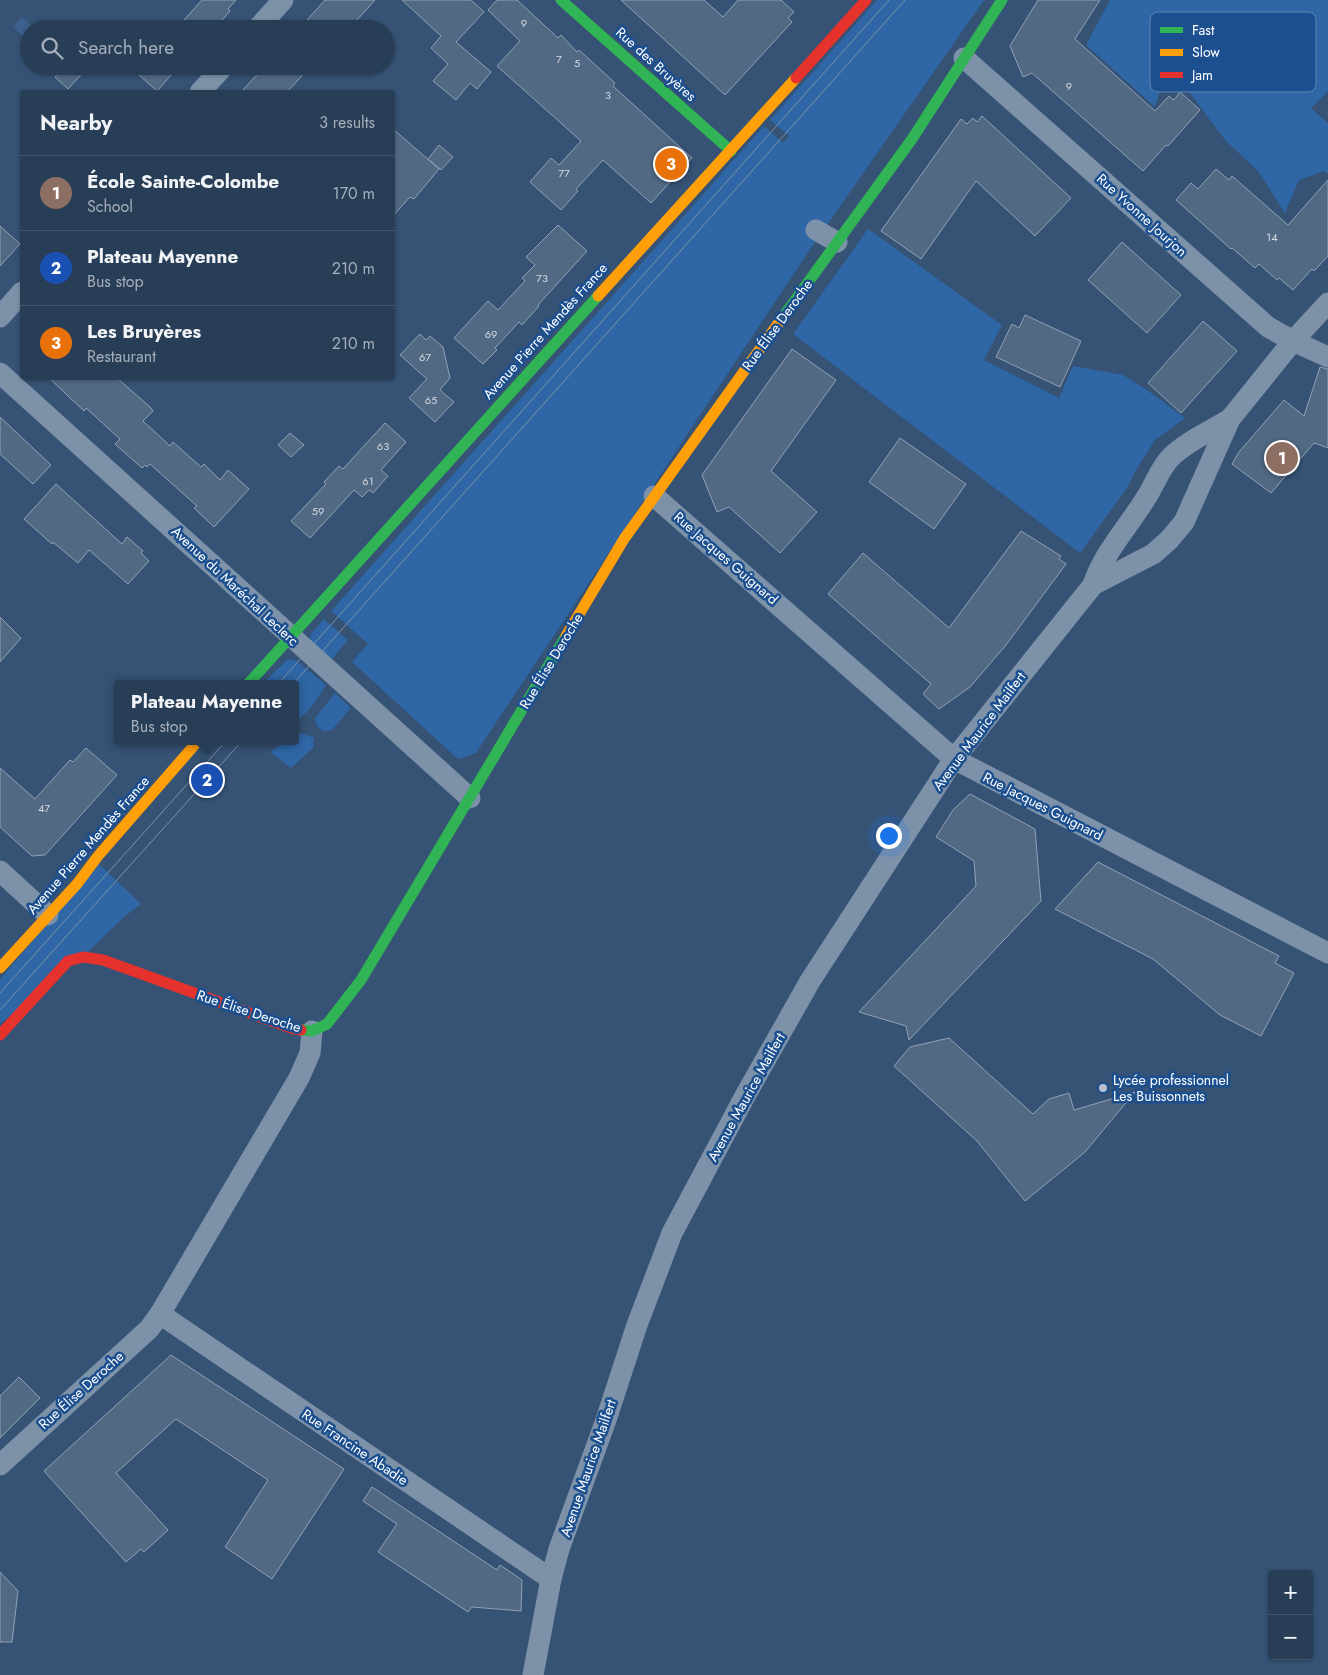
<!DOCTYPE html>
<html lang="en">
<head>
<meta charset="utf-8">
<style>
	body { margin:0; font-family:Jost,sans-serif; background:#30455d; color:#f1f3f6 }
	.controls { position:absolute; right:15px; bottom:15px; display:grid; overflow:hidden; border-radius:5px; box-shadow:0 1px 4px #0004 }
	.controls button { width:45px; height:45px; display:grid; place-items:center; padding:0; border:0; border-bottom:1px solid #44576d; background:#283e57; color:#f1f3f6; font:25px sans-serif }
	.you { position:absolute; left:888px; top:835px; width:18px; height:18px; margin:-12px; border:4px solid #fff; border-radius:50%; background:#1a73e8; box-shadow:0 0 0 8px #1a73e833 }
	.badge { display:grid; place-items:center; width:32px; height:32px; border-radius:50%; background:#b9c2ce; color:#fff; font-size:16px; font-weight:700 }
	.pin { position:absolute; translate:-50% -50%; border:2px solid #fff; box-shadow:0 1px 5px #0006 }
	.popup { position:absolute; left:114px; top:680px; width:185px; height:65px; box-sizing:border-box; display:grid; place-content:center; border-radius:5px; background:#283e57; filter:drop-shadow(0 1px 4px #0005); font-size:16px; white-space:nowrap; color:#a5aeba }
	.popup b { font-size:19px; color:#f1f3f6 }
	.popup::after { content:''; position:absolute; left:50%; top:100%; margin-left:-10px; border:10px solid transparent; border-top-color:#283e57 }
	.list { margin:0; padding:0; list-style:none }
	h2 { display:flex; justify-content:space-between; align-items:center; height:65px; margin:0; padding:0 20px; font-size:21px }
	h2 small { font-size:16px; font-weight:400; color:#a5aeba }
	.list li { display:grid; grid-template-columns:32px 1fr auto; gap:15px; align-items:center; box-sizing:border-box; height:75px; padding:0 20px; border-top:1px solid #44576d }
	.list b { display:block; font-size:19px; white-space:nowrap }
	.list p { margin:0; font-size:16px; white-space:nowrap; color:#a5aeba }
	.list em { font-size:16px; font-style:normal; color:#a5aeba }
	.icon { flex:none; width:28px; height:28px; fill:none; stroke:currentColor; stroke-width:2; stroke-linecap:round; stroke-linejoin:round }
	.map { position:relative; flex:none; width:1328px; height:1675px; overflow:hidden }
	.search { position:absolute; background:#283e57; box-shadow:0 1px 4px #0004; left:20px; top:20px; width:375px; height:55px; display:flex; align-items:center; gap:12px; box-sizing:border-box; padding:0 18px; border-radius:28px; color:#a5aeba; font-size:19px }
	.panel { position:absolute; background:#283e57; box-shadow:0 1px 4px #0004; left:20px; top:90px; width:375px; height:290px; border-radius:5px }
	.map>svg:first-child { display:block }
</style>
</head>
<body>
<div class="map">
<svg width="1328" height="1675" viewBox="0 0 1328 1675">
	<rect width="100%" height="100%" fill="#365274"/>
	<g fill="#2f66a5">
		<polygon points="877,0 984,0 811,248 476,753 458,759 352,662 368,644 331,611 764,126 783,143 789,136 770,120"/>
		<polygon points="1110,0 1328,0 1328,91 1311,108 1328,123 1328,174 1324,171 1299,180 1285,213 1258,171 1225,140 1178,77 1164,78 1155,107 1086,45"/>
		<polygon points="868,229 1002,325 984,360 1059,398 1073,366 1123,375 1147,390 1185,418 1155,440 1136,470 1127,488 1080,553 793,334"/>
		<polygon points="324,619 348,640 331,660 311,641 310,635"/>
		<path d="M288,659L296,660L326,685C317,699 311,712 296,720V684H262Z"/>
		<polygon points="335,693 351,708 332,730 323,731 317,726 315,718"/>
		<polygon points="298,732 314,738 313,748 291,768 270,752 287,741 296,741 296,734"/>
		<polygon points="99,864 141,904 124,917 92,948 0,1024 0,979"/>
	</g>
	<polygon fill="#3b618d" points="22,17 34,29 29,29 29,41 13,27"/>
	<g fill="#526984" stroke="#92a2b6">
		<polygon points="202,0 236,0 228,9 230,11 214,29 176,29"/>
		<polygon points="325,0 375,0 349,29 299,29"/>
		<polygon points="402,0 471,0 484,12 456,42 491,72 477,89 470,83 456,100 433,81 448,64 431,48 441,36"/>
		<polygon points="497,0 517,0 558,38 561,35 577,52 579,50 615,83 613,86 692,158 651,203 603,160 576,189 578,191 561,210 530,182 551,158 559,165 581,141 497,66 520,41 488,10"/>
		<polygon points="621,0 704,0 723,17 738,0 781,0 794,12 788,18 792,22 725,95"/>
		<polygon points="1038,0 1100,0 1075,39 1155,111 1169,96 1174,100 1180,92 1200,110 1168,146 1166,145 1143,171 1032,73 1023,77 1010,46"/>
		<polygon points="64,66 89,66 68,89 55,77"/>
		<polygon points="129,66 179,66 157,91"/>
		<polygon points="265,66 311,66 287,92 241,92"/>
		<polygon points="982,116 1071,198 1035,236 976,181 921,259 881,231 961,119 967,124 973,118 977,122"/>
		<polygon points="392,128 439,169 414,199 410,197 392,217"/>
		<polygon points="439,145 453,157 441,170 428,159"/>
		<polygon points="1216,169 1229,180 1232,176 1288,225 1328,180 1328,256 1314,271 1312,269 1293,290 1279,278 1277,280 1259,264 1255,268 1232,248 1231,249 1176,200 1191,183 1198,189"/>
		<polygon points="558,225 587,251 538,305 539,306 522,325 519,322 495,348 497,350 483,364 454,338 488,301 498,310 525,281 522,278 535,265 526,257"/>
		<polygon points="0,226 20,244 0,266"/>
		<polygon points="1122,242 1181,295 1147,333 1088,280"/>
		<polygon points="1025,315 1081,341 1060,387 996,357 1012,324 1019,328"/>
		<polygon points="1203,321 1237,351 1181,413 1148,383"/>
		<polygon points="420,334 426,340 430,336 443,347 450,378 440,390 454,402 435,422 409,398 427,379 400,355"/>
		<polygon points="792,349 836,380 771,471 817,512 780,553 729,507 717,512 702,475"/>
		<polygon points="1320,367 1328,369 1328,448 1314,443 1271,493 1232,464 1239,452 1284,400 1304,416"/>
		<polygon points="49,378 117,378 150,407 153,411 143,421 170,446 173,442 201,467 204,464 220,480 228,470 249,489 214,527 194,508 197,506 150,464 147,467 145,465 142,468 115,444 120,439 86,408 84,411"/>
		<polygon points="0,417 51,465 33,484 0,454"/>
		<polygon points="385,423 406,442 381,470 388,476 373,493 369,490 362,497 354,490 310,538 291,521 326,484 324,482 339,466 343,469"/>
		<polygon points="290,433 304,445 291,457 278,445"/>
		<polygon points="900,438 966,484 934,529 869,482"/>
		<polygon points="56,484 122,544 127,537 143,551 141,553 149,561 128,584 89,550 78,563 53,542 52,544 24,519"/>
		<polygon points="1021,531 1061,556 1059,559 1066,564 1006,645 970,687 939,709 923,694 931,684 828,594 863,553 949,628"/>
		<polygon points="0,617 21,638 0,662"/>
		<polygon points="86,748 117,775 45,855 32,856 0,827 0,768 35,799 70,760 73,762"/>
		<polygon points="970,794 1035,829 1041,901 909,1040 906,1026 859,1012 976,886 974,861 936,837 953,810"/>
		<polygon points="1098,862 1279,956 1275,963 1294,973 1261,1036 1220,1015 1153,959 1055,909"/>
		<polygon points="949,1038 1033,1114 1049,1099 1069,1093 1074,1110 1135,1092 1085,1152 1025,1201 977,1141 894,1066 910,1047"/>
		<polygon points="171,1355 344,1469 272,1579 225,1547 268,1480 176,1419 116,1473 168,1530 144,1552 141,1549 126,1562 44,1471"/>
		<polygon points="19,1377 40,1398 0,1438 0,1396"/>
		<polygon points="372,1487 497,1570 500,1565 522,1580 521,1611 472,1607 468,1612 378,1552 397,1524 363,1501"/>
		<polygon points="0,1572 18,1591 12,1642 0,1642"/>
	</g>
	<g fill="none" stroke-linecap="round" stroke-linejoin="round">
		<g stroke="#7d92a8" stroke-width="21">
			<polyline points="257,29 283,0"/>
			<polyline points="964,58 1268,327 1293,341 1328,357"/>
			<polyline points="200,92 224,66"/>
			<polyline points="816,230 837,242"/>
			<polyline points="0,317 22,292"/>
			<polyline points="0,373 470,798"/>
			<polyline points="654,496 954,759 1328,953"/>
			<polyline points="1093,585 1153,554 1169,540 1184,522 1230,419 1293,341 1328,303"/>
			<polyline points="0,871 48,915"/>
			<polyline points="160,1314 551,1579"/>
			<polyline points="0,1465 149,1329 160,1314 299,1078 310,1053 312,1031"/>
			<path d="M533,1675L551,1579L559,1549L606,1420L637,1325L672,1233L745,1096L810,981L954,759L1093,585C1104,551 1131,524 1149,493C1156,481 1161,467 1171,457C1187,441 1211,431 1230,419"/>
		</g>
		<g stroke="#30b455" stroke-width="11">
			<polyline points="561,0 731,151"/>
			<polyline points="780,321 912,139 1002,0"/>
			<polyline points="248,684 598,296"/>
			<polyline points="301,1030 312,1031 327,1024 361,980 566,636"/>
		</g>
		<g stroke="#ff9f0a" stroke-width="11">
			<polyline points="598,296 796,78"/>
			<polyline points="566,636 624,539 780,321"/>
			<polyline points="0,968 77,884 98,856 198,741"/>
		</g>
		<g stroke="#e5322d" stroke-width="11">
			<polyline points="796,78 866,0"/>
			<polyline points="0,1035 68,961 83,957 103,960 294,1029 301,1030"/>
		</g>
		<g stroke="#7e92a7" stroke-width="1">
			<polyline points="278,684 889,0"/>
			<polyline points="293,684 905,0"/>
			<polyline points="0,993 226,741"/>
			<polyline points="0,1010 242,741"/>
		</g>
	</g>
	<circle fill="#b9c2ce" stroke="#1b4f8f" stroke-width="2" cx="1103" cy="1088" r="5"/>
	<g text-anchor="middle" stroke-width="5" stroke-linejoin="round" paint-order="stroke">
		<g font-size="11" fill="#d4dae0">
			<text x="524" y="27">9</text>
			<text x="559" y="63">7</text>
			<text x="577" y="67">5</text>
			<text x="1069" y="90">9</text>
			<text x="608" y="99">3</text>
			<text x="564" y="177">77</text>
			<text x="1272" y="241">14</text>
			<text x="542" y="282">73</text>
			<text x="491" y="338">69</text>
			<text x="425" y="361">67</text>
			<text x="431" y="404">65</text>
			<text x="383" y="450">63</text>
			<text x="368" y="485">61</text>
			<text x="318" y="515">59</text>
			<text x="44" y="812">47</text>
		</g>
		<g font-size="14" fill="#fff" stroke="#1b4f8f">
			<text transform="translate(656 64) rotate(42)" y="5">Rue des Bruyères</text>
			<text transform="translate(1142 215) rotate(42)" y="5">Rue Yvonne Jourjon</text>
			<text transform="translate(777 325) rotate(-54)" y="5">Rue Élise Deroche</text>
			<text transform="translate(545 331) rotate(-48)" y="5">Avenue Pierre Mendès France</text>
			<text transform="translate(726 558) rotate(41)" y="5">Rue Jacques Guignard</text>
			<text transform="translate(235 586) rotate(43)" y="5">Avenue du Maréchal Leclerc</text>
			<text transform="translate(551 661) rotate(-59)" y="5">Rue Élise Deroche</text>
			<text transform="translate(979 731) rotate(-53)" y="5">Avenue Maurice Mailfert</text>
			<text transform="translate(1043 806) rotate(27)" y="5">Rue Jacques Guignard</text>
			<text transform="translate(88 845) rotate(-49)" y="5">Avenue Pierre Mendès France</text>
			<text transform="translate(249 1011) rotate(18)" y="5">Rue Élise Deroche</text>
			<text transform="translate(746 1097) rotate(-61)" y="5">Avenue Maurice Mailfert</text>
			<text transform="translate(81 1390) rotate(-42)" y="5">Rue Élise Deroche</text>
			<text transform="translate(355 1447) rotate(34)" y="5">Rue Francine Abadie</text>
			<text transform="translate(588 1468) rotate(-71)" y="5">Avenue Maurice Mailfert</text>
		</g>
		<g font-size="14" fill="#fff" stroke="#1b4f8f" text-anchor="start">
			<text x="1113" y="1085">Lycée professionnel<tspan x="1113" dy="16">Les Buissonnets</tspan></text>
		</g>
	</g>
	<rect x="1150" y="12" width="166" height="80" rx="8" fill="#1b4f8f" stroke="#5f84b1" stroke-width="1"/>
	<rect x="1160" y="27" width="23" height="6" fill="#30b455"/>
	<rect x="1160" y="49" width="23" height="7" fill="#ff9f0a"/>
	<rect x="1160" y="72" width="23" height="6" fill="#e5322d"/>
	<g font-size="14" fill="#fff">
		<text x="1192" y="35">Fast</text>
		<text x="1192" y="57">Slow</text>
		<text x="1192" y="80">Jam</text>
	</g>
</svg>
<div class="controls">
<button>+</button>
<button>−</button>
</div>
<div class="you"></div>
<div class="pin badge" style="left:1282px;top:458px;background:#8d6e63">1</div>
<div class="pin badge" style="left:207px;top:780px;background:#1a4fb4">2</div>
<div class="popup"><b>Plateau Mayenne</b>Bus stop</div>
<div class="pin badge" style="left:671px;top:164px;background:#e8710a">3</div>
<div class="search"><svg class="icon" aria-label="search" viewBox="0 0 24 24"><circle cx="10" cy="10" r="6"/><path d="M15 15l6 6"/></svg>Search here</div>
<section class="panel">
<h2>Nearby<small>3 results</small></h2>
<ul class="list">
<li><span class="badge" style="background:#8d6e63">1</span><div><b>École Sainte-Colombe</b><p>School</p></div><em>170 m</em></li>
<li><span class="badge" style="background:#1a4fb4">2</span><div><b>Plateau Mayenne</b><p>Bus stop</p></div><em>210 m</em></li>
<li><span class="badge" style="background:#e8710a">3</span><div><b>Les Bruyères</b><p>Restaurant</p></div><em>210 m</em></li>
</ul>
</section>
</div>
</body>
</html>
